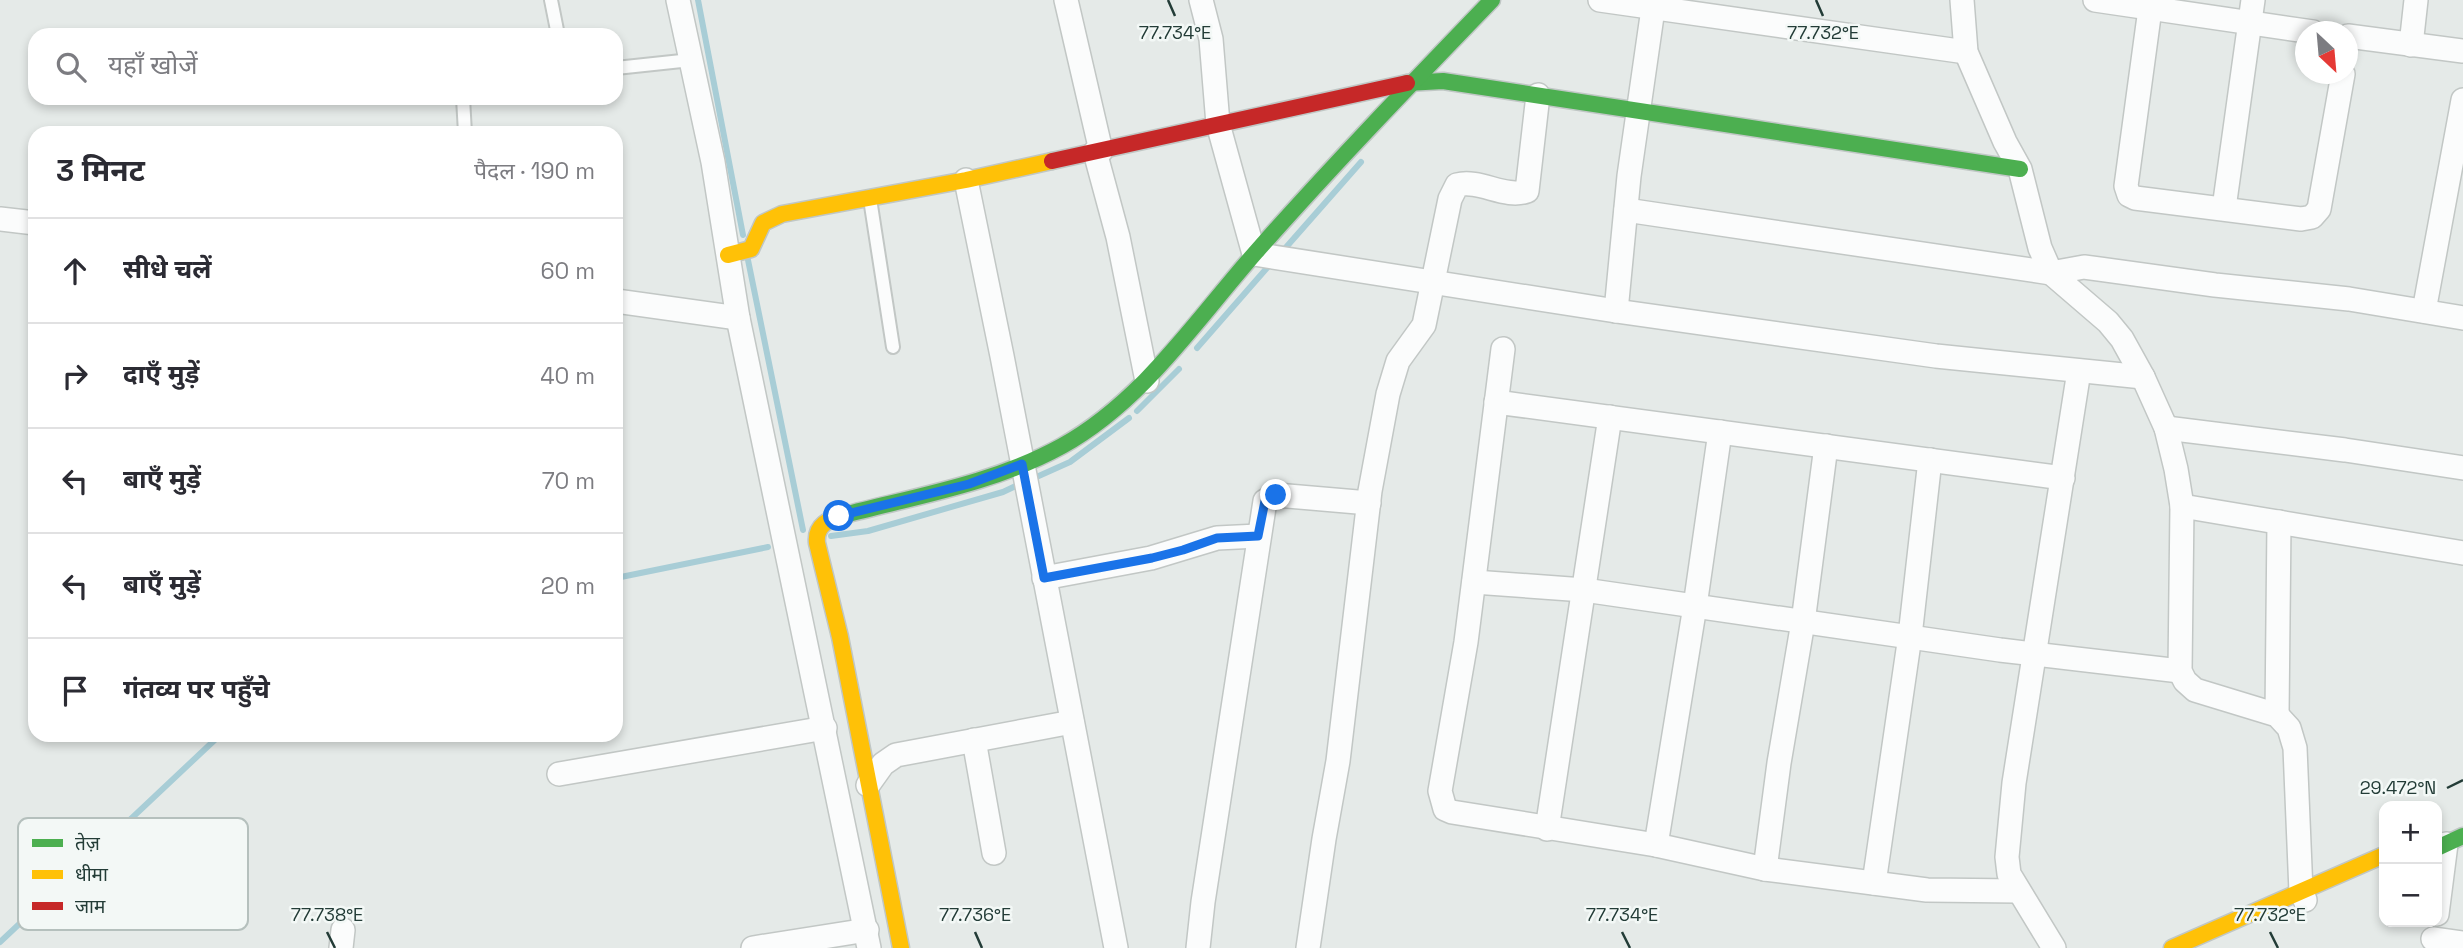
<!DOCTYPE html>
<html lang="hi">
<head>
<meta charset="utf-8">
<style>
	body { margin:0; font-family:"Space Grotesk","Noto Sans Devanagari",sans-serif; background:#f7f7f7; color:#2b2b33 }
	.controls { position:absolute; right:21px; bottom:21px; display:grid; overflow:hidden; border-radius:14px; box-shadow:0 4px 10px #0003 }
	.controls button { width:63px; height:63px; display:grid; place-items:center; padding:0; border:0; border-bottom:2px solid #e1e1e2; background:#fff; color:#2b2b33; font:35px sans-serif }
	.compass { position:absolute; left:2295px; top:21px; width:63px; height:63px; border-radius:50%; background:#fff; box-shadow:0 4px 10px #0003; rotate:154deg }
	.stop { position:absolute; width:21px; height:21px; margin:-16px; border:5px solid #1a73e8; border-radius:50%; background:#fff }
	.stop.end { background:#1a73e8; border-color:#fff; box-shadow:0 2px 7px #0008 }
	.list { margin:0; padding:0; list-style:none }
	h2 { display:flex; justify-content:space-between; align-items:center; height:91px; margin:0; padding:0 28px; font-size:30px }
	h2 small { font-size:23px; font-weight:400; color:#7c7c81 }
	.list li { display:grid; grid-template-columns:46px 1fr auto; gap:21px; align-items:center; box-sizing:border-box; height:105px; padding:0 28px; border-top:2px solid #e1e1e2 }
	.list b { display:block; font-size:26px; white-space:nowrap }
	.list em { font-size:23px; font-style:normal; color:#7c7c81 }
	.icon { flex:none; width:38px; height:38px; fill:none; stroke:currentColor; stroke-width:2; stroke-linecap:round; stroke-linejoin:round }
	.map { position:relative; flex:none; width:2463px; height:948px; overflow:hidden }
	.search { position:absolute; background:#fff; box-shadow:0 4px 10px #0003; left:28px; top:28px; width:595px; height:77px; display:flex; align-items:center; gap:18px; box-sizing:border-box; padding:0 24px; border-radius:21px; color:#7c7c81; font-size:26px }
	.panel { position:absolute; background:#fff; box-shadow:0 4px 10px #0003; left:28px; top:126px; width:595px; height:616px; border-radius:21px }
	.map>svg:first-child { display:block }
</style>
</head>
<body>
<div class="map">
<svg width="2463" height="948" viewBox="0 0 2463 948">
	<rect width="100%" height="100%" fill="#e5eae8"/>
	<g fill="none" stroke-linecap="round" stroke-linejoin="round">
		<g stroke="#a8cdd6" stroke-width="6">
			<polyline points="698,0 743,235"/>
			<polyline points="1281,253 1361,162"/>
			<polyline points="748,260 803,530"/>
			<polyline points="1197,348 1273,261"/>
			<polyline points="1137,411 1179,369"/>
			<polyline points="1032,479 1070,462 1129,418"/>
			<polyline points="831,536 868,531 1003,492 1022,483"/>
			<polyline points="616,578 768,547"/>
			<polyline points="0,942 220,735"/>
		</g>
		<g stroke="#c2c7c5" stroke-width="16">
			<g id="lane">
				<polyline points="551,0 558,35"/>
				<polyline points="616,68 691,60"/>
				<polyline points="463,98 465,133"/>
				<polyline points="870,199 893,347"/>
			</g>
		</g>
		<g stroke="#c2c7c5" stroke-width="26">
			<g id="street">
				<polyline points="678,0 713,162 738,318 869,948"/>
				<polyline points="1066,0 1101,151"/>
				<polyline points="1201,0 1211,39 1218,124 1254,254 1616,311 1936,356 2143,377"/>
				<polyline points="1600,0 1966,52"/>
				<polyline points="1962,0 1966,52 2005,142 2020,169 2040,248 2051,273 2108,322 2122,339 2143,377 2166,428 2176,469 2182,506 2180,671 2185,681 2195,690 2277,715 2289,728 2295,748 2301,892 2305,900"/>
				<polyline points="2095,0 2313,32"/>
				<polyline points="2150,9 2126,186 2129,195 2135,198 2301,219 2312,217 2319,209 2343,74"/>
				<polyline points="2348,36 2463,51"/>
				<polyline points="2411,45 2416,0"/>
				<polyline points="1095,152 1118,237 1147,381"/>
				<polyline points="966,180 1002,356 1116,948"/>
				<polyline points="2224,208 2253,0"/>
				<polyline points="1626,210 2051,273 2084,267 2099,269 2215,285 2349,299 2463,318"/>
				<polyline points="0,219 35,223"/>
				<polyline points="616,301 738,318"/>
				<polyline points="1616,311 1629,176 1653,9"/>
				<polyline points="2424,311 2463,100"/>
				<polyline points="1503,349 1466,642 1440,791 1445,809 1452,812 1656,845 1765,869 1927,890 2018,891"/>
				<polyline points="1496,402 2063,478"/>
				<polyline points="2166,428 2345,450 2463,468"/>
				<polyline points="2182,506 2463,553"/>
				<polyline points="1044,578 1151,558 1217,538 1258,536"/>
				<polyline points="1474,582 1584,590 2000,650 2180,671"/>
				<polyline points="2277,715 2279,522"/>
				<polyline points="974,740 994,853"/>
				<polyline points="559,774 825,728"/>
				<polyline points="868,785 883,764 896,755 1072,722"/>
				<polyline points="1547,829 1610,417"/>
				<polyline points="1656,845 1695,606 1720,432"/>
				<polyline points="1765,869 1779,763 1803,622 1826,446"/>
				<polyline points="1874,883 1910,636 1930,460"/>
				<polyline points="2437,914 2446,844"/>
				<polyline points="2433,939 2463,943"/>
				<polyline points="341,948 343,930"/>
				<polyline points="753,948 867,930"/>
				<polyline points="1198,948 1203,902 1265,501 1276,495 1369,503"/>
				<path d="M1308,948L1324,839L1338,761L1370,491L1388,394L1398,361L1424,325L1450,199L1457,185C1480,179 1505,199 1527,191L1538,95"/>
				<polyline points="2054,948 2009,874 2007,857 2014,783 2079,371"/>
			</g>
		</g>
		<g stroke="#c0c7c5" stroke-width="19">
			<g id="fast">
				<polyline points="1407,83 1443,81 2020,169"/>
				<path d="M844,515C917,496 995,483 1062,446C1143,401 1196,320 1256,252C1332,166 1412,83 1492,0"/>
				<polyline points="2437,848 2463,836"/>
			</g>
		</g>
		<g stroke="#c0c7c5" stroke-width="19">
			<g id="slow">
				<polyline points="728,255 751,249 763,223 782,214 966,180 1052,161"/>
				<path d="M844,515C829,519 815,525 817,543L840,637L901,948"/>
				<polyline points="2172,948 2384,855"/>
			</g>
		</g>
		<g stroke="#c0c7c5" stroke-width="19">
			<polyline id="jam" points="1052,161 1407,83"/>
		</g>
		<use href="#lane" stroke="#fbfcfc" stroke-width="12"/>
		<use href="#street" stroke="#fbfcfc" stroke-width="23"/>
		<use href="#fast" stroke="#4caf50" stroke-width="16"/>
		<use href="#slow" stroke="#ffc107" stroke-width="16"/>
		<use href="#jam" stroke="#c62828" stroke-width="16"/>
	</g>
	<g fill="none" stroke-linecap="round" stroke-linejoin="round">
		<polyline stroke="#1a73e8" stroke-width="9" points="839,516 969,484 1022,464 1044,578 1152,558 1183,550 1217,538 1258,536 1265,501 1276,495"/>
	</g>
	<path fill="none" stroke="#233c37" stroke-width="2.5" d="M1168,0L1175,16M1816,0L1823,16M2447,788L2463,780M327,932L335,948M975,932L982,948M1622,932L1630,948M2270,932L2278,948"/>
	<rect x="18" y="818" width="230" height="112" rx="10" fill="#f3f8f6" stroke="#b5c0bd" stroke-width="2"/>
	<rect x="32" y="839" width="31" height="8" fill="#4caf50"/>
	<rect x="32" y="870" width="31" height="9" fill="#ffc107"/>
	<rect x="32" y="902" width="31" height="8" fill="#c62828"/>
	<g font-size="19" fill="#233c37">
		<text x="75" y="850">तेज़</text>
		<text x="75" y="881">धीमा</text>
		<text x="75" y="913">जाम</text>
	</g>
	<g font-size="18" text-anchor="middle" fill="#233c37" stroke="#f3f8f6" stroke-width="5" stroke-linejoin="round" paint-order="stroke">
		<text x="1175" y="39">77.734°E</text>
		<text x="1823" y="39">77.732°E</text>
		<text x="2398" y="794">29.472°N</text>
		<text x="327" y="921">77.738°E</text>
		<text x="975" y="921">77.736°E</text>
		<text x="1622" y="921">77.734°E</text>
		<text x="2270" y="921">77.732°E</text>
	</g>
</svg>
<div class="controls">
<button>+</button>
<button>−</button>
</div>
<svg class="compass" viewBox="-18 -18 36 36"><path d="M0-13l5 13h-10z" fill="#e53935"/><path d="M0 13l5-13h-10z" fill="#7c7c81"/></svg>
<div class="stop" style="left:839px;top:516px"></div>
<div class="stop end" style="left:1276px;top:495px"></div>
<div class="search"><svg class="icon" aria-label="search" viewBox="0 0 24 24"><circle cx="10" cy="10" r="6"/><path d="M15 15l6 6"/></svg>यहाँ खोजें</div>
<section class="panel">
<h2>3 मिनट<small>पैदल · 190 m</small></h2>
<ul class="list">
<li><svg class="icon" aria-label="ahead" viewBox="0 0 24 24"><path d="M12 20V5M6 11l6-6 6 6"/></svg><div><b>सीधे चलें</b></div><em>60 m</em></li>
<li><svg class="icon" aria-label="right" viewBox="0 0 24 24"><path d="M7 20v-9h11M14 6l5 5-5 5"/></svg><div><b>दाएँ मुड़ें</b></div><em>40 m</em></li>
<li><svg class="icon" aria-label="left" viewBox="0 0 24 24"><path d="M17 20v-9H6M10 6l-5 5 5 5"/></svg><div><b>बाएँ मुड़ें</b></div><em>70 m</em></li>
<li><svg class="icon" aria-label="left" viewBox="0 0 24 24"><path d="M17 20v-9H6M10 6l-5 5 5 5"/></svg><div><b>बाएँ मुड़ें</b></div><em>20 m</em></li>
<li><svg class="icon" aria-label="arrive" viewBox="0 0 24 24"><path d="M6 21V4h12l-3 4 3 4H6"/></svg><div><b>गंतव्य पर पहुँचे</b></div></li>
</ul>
</section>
</div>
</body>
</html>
